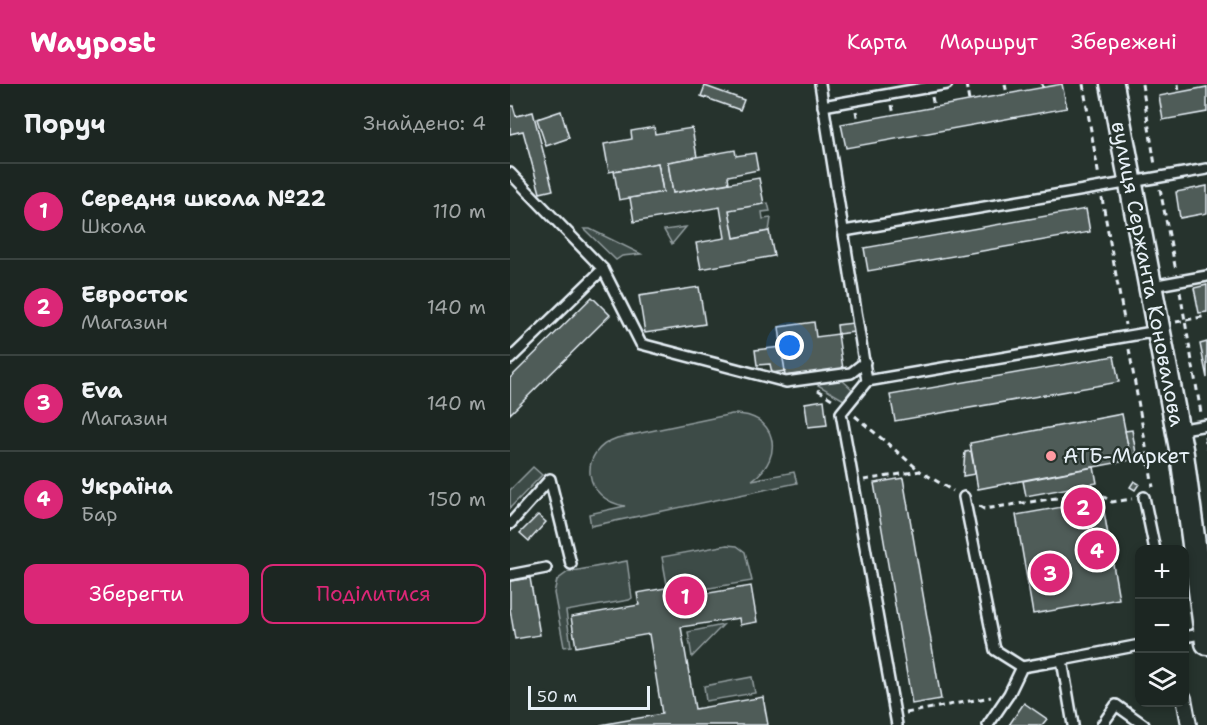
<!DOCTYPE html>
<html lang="uk">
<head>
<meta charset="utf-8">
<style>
	body { margin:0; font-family:"Shantell Sans",sans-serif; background:#252e2a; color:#f1f3f6 }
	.controls { position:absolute; right:18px; bottom:18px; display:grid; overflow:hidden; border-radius:12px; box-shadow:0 3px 9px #0003 }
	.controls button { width:54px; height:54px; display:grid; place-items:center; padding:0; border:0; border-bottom:2px solid #3a4340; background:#1c2622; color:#f1f3f6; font:30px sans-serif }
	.scale { position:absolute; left:18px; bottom:15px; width:122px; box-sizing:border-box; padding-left:6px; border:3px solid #e8f1f8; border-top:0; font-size:16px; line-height:21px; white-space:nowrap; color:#e8f1f8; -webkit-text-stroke:4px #26332d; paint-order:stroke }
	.you { position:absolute; left:280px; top:262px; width:21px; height:21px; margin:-15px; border:4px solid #fff; border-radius:50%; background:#1a73e8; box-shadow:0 0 0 9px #1a73e833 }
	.badge { display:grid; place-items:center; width:39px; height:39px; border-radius:50%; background:#db2777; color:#fff; font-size:20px; font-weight:700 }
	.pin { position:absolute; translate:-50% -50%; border:3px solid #fff; box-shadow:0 2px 6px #0006 }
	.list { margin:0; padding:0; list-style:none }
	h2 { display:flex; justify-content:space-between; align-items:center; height:78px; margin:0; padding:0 24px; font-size:26px }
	h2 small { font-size:20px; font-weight:400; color:#a0a5a5 }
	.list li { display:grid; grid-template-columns:39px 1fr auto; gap:18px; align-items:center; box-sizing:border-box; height:96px; padding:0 24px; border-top:2px solid #3a4340 }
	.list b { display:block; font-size:22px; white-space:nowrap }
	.list p { margin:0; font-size:20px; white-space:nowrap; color:#a0a5a5 }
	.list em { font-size:20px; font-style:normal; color:#a0a5a5 }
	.actions { display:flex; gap:12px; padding:18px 24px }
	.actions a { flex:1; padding:14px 0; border:2px solid #db2777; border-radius:12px; text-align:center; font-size:21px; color:#db2777 }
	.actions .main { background:#db2777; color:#fff }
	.icon { flex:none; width:33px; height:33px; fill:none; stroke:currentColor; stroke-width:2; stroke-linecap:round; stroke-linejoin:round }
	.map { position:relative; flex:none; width:697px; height:641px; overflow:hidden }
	header { display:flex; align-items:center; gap:36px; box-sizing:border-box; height:84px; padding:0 30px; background:#db2777; color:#fff }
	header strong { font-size:28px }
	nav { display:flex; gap:33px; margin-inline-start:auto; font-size:21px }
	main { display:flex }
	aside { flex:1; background:#1c2622 }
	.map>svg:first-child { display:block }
</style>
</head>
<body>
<header>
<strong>Waypost</strong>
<nav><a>Карта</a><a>Маршрут</a><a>Збережені</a></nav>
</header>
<main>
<aside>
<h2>Поруч<small>Знайдено: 4</small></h2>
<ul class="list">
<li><span class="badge">1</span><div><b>Середня школа №22</b><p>Школа</p></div><em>110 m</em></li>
<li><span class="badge">2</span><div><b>Евросток</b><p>Магазин</p></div><em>140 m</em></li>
<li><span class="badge">3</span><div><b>Eva</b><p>Магазин</p></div><em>140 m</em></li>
<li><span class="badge">4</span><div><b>Україна</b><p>Бар</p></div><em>150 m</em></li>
</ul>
<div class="actions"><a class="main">Зберегти</a><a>Поділитися</a></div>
</aside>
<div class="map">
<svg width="697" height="641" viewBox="0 0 697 641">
	<rect width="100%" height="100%" fill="#26332d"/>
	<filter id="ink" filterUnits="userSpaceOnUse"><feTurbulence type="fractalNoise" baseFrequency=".0167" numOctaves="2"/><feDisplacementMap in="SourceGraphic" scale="12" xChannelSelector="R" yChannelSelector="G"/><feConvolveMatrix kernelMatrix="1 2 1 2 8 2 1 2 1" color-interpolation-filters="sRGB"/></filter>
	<g filter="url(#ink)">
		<g fill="#3e4b47" stroke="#939ea0" stroke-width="1.5">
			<polygon points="258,119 260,127 252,128 253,135 261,134 259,147 224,154 219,126"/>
			<polygon points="176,143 162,160 154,146"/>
			<polygon points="74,145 80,145 131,170 112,172 106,176"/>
			<polygon points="332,296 342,305 334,316 306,300"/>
			<path d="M222,330C266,328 276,373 242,396L284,388L287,399L81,442L79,430L115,422C74,416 66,368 107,354Z"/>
			<polygon points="23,383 32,391 0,424 0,406"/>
			<polygon points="217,461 227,462 235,468 242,497 163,510 158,506 152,473"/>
			<polygon points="117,477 122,514 119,516 56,527 61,562 54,563 44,509 47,496 58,488"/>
			<polygon points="213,541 182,573 178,548"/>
			<polygon points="242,593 245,609 196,617 194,602"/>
		</g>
		<g fill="#505c59" stroke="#e8f1f8" stroke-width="1.5">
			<polygon points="552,0 557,24 336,64 331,40"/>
			<polygon points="195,2 234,16 230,26 191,12"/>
			<polygon points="697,3 697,28 653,36 649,12"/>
			<polygon points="0,22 3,22 6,32 23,28 43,106 30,109 13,47 0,50"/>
			<polygon points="51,27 59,54 36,62 27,35"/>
			<polygon points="144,43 145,50 182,44 187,73 158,78 163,109 249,94 254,120 219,126 224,154 259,147 264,172 191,185 186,159 215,154 210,123 124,138 120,114 153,108 148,79 99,88 94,60 122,55 121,47"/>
			<polygon points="225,66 226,72 245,69 248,86 218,92 219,99 163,109 158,78"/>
			<polygon points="148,79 153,108 109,116 104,87"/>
			<polygon points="697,102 697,129 670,134 666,108"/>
			<polygon points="576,125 580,148 358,187 354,164"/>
			<polygon points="697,201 697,228 689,229 684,204"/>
			<polygon points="189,203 195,240 135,249 129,212"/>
			<polygon points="82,213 100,231 0,330 0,294"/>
			<polygon points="304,238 306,253 328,250 333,285 275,292 269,243"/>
			<polygon points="343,239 344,248 328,250 327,241"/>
			<polygon points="697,258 697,294 690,260"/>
			<polygon points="271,263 275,287 262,289 260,280 247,281 245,266"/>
			<polygon points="604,272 609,298 385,337 380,311"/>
			<polygon points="314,316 317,341 298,343 295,319"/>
			<polygon points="612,330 621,376 468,405 460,359"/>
			<polygon points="622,346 627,375 621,376 615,347"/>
			<polygon points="461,367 465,390 453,392 455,368"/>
			<polygon points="584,383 587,399 516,412 513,397"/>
			<polygon points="393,394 431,615 402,620 364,399"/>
			<polygon points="624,397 629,400 625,406 620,403"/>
			<polygon points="592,416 609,515 523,530 506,431"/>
			<polygon points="28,431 36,438 19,457 10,449"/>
			<polygon points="20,494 30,551 5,555 0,525 0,497"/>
			<polygon points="241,502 247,538 230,541 229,534 171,543 185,625 253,613 258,641 90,641 152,630 139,550 66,563 61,533 129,521 127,509 155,504 157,516"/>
			<polygon points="514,619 537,635 532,641 499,641"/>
		</g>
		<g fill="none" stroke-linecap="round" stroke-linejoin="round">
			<g stroke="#e8f1f8" stroke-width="14">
				<g id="service">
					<polyline points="310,0 357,297 331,329 387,641"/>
					<polyline points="313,22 437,0"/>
					<polyline points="0,89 93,185 131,260 276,298 341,289 355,278"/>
					<polyline points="334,147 697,85"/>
					<polyline points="642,202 697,192"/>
					<polyline points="0,275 93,185"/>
					<polyline points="357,297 648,247"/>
					<polyline points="667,346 697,341"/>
					<polyline points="454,413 485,566 512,583"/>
					<polyline points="634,413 645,466"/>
					<polyline points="0,440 40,395 61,480"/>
					<polyline points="0,491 36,484"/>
					<polyline points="674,553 696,549"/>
					<polyline points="478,641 499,610 512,583 552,576"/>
					<polyline points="563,641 552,576 630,561"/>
					<polyline points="592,641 606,621 634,641"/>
				</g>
			</g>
			<g stroke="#e8f1f8" stroke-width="18">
				<polyline id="pedestrian" points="674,614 679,641"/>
			</g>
			<g stroke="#e8f1f8" stroke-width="27">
				<polyline id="tertiary" points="602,0 672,370 697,559"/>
			</g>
			<g stroke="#e8f1f8" stroke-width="3" stroke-dasharray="6 4.5" stroke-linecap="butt">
				<polyline points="456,0 459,17"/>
				<polyline points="495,0 497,10"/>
				<polyline points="532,0 533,4"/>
				<polyline points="573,0 589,93"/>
				<polyline points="632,0 645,81"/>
				<polyline points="668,0 669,8"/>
				<polyline points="422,13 424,23"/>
				<polyline points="382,21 384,31"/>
				<polyline points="346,27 348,37"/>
				<polyline points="650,105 666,187"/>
				<polyline points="592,114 615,241"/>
				<polyline points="670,208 691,329"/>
				<polyline points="666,238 697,232"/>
				<polyline points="619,265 643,403"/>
				<polyline points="308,306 325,317"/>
				<polyline points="345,332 410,387"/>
				<polyline points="695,353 697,364"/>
				<polyline points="354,396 410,387 443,407"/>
				<polyline points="469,422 474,425 586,408 602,418 622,415"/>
				<polyline points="396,629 481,613"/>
			</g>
			<use href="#service" stroke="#26332d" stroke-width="9"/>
			<use href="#pedestrian" stroke="#26332d" stroke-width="14"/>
			<use href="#tertiary" stroke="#26332d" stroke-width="22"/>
		</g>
	</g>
	<circle fill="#ff9aa2" stroke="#26332d" stroke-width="2" cx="541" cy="372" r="6"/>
	<g text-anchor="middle" stroke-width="4.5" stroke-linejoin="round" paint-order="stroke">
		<g font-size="21" fill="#e8f1f8" stroke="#26332d">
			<text transform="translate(638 190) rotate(79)" y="7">вулиця Сержанта Коновалова</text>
		</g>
		<g font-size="21" fill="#e8f1f8" stroke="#26332d" text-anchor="start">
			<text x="553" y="379">АТБ-Маркет</text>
		</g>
	</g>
</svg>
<div class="controls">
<button>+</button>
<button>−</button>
<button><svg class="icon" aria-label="layers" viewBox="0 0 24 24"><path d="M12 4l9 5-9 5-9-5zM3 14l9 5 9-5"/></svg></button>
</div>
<div class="scale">50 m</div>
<div class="you"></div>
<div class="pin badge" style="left:175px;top:512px">1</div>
<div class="pin badge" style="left:573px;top:423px">2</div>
<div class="pin badge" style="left:540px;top:489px">3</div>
<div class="pin badge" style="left:587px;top:466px">4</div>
</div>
</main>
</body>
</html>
